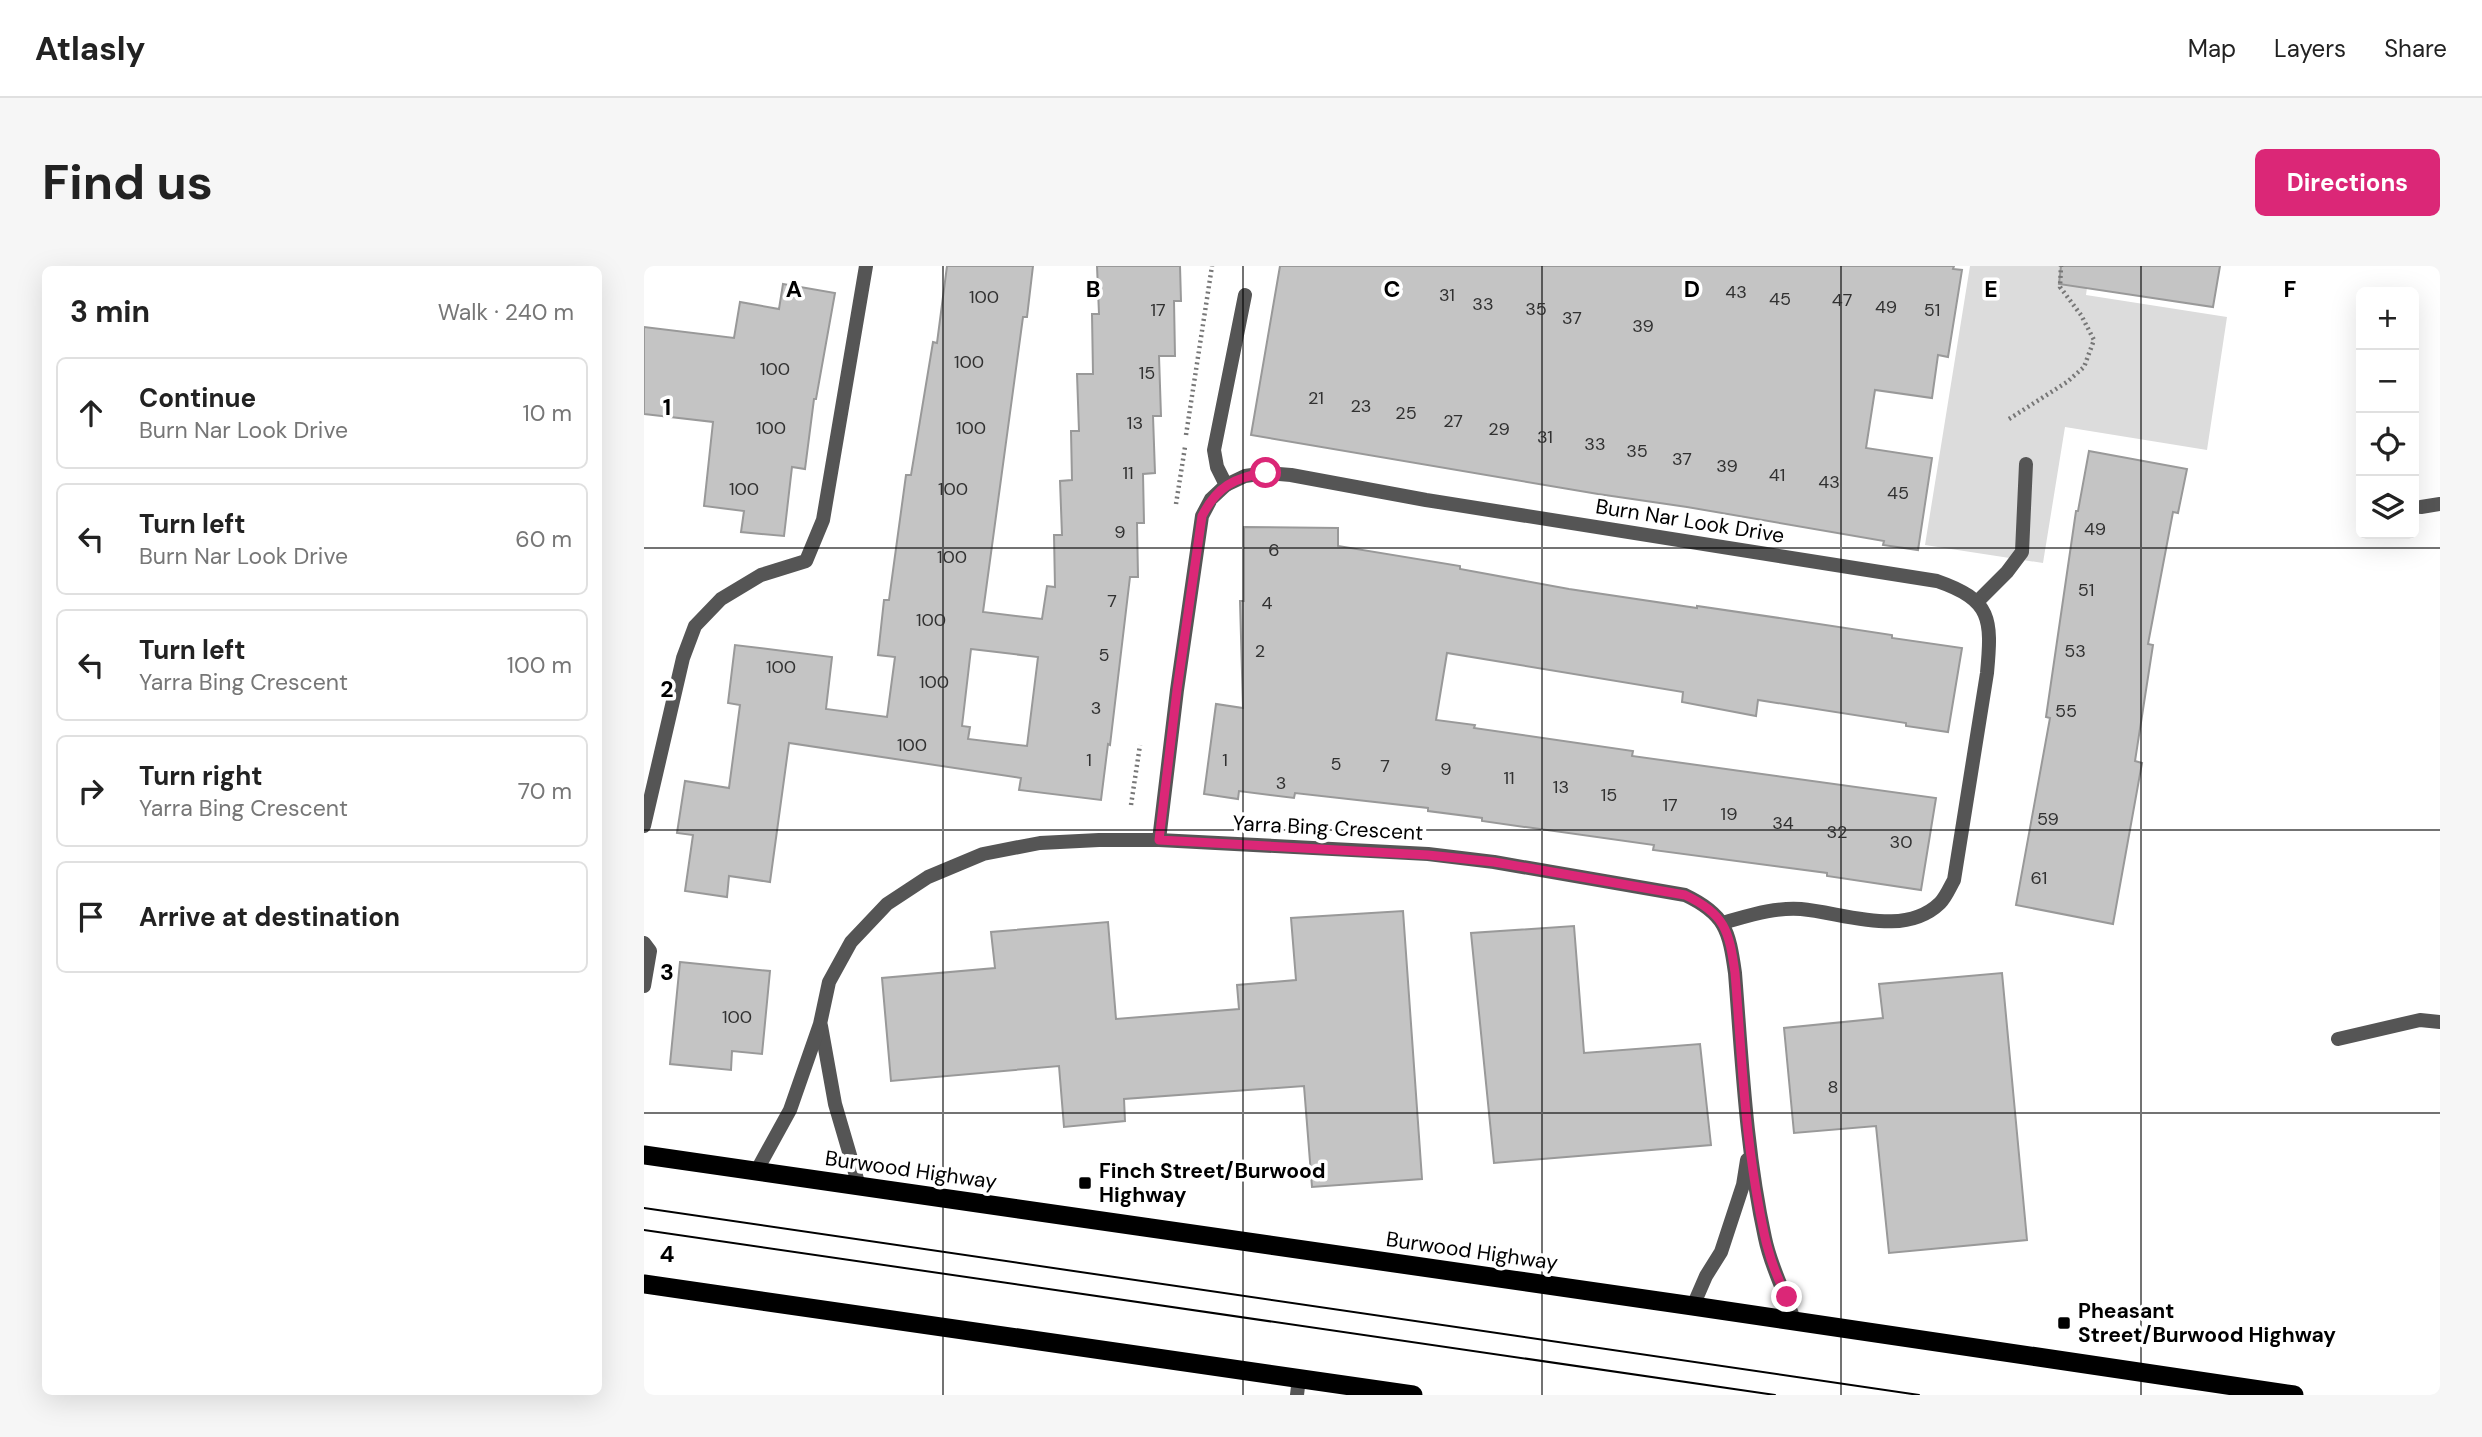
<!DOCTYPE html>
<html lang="en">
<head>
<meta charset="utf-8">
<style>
	body { margin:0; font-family:"DM Sans",sans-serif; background:#f6f6f6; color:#222 }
	.controls { position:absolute; right:21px; top:21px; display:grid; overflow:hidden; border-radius:10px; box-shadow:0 7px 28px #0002 }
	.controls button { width:63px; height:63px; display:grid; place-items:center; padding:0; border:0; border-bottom:2px solid #e0e0e0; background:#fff; color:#222; font:35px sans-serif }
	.stop { position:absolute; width:21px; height:21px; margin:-16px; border:5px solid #db2777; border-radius:50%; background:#fff }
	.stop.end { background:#db2777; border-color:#fff; box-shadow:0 2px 7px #0008 }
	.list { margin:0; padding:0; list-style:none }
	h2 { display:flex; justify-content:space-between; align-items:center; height:91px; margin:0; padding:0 28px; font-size:30px }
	h2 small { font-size:23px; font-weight:400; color:#767676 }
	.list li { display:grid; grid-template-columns:46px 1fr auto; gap:21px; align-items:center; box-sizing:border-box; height:112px; margin:0 14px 14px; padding:0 14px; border:2px solid #e0e0e0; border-radius:10px }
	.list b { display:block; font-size:26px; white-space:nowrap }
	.list p { margin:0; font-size:23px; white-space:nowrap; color:#767676 }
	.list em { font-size:23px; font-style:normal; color:#767676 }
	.icon { flex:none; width:38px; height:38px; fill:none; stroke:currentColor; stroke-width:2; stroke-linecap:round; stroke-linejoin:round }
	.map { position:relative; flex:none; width:1796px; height:1129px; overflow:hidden; border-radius:10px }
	header { display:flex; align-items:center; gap:42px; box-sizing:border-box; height:98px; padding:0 35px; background:#fff; border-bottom:2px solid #e0e0e0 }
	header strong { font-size:33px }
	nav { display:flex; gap:38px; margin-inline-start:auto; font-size:24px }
	.intro { display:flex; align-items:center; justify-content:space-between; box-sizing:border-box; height:168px; padding:0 42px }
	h1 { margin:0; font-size:49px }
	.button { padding:18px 32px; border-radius:10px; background:#db2777; color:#fff; font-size:24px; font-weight:700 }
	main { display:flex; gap:42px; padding:0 42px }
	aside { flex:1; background:#fff; border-radius:10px; box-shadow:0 7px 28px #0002 }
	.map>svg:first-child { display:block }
</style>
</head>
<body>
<header>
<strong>Atlasly</strong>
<nav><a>Map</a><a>Layers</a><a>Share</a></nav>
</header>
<div class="intro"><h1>Find us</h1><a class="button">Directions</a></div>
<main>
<aside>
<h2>3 min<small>Walk · 240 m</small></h2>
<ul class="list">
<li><svg class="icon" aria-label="ahead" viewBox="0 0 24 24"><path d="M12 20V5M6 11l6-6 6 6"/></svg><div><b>Continue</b><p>Burn Nar Look Drive</p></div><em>10 m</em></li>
<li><svg class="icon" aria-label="left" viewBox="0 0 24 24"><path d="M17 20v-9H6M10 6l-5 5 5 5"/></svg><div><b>Turn left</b><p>Burn Nar Look Drive</p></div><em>60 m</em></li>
<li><svg class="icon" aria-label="left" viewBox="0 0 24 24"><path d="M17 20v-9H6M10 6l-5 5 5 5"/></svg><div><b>Turn left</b><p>Yarra Bing Crescent</p></div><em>100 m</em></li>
<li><svg class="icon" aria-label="right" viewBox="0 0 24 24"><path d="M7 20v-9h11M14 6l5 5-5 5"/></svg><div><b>Turn right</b><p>Yarra Bing Crescent</p></div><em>70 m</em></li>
<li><svg class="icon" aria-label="arrive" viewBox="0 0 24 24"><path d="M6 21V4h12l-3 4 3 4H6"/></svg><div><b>Arrive at destination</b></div></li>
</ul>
</aside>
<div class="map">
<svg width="1796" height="1129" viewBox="0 0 1796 1129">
	<rect width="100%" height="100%" fill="#fff"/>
	<polygon fill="#dcdcdc" points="1326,0 1446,0 1442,29 1583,51 1563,184 1421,161 1399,297 1281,279"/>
	<g fill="#c4c4c4" stroke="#999" stroke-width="2" fill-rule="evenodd">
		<path d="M303,0H389L383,51H379L339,346L398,353L403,320L411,321L410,269H418L416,215L428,214L427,165H435L433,108H449L448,48H455L453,0H536L537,35H530L531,90H515L517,150H509L511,207L499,208L500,257H493L494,311H486L466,479L464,478L457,534L375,524L377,512L145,477L126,616L85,610L83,631L41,625L49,569L33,567L41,515L85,522L96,439L84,437L91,379L188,391L182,443L243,451L251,391L234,389L240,334H245L262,209H267L289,76L293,77ZM327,383L394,391L383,480L324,473L326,461L318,460Z"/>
		<polygon points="636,0 1310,0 1309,3 1318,4 1304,91 1294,89 1288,132 1231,124 1222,182 1288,192 1274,284 1239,279 1240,275 1043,241 954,228 607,169"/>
		<polygon points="1417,0 1576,0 1569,41 1415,18"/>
		<polygon points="139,18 191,27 172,133 170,133 161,203 148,201 140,270 97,266 100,245 60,240 69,156 0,148 0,61 90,72 96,36 135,43"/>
		<polygon points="1445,185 1543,203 1534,247 1529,246 1504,378 1509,379 1491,495 1498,497 1469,658 1372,639 1406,452 1402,451 1432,245 1434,245"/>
		<polygon points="600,261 694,262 694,280 816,300 816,303 925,323 1053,342 1053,340 1142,353 1248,369 1248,372 1318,382 1304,466 1262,460 1262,457 1114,434 1112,450 1038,436 1039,426 803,387 792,454 831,459 830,462 989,485 988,490 1292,532 1277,624 1183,610 1183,607 1009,584 1010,579 838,555 838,552 784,545 784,542 651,527 650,532 595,525 594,533 560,528 572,438 599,442 596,335 600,335"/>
		<polygon points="759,645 778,913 668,921 660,820 480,833 481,855 420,861 415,800 247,815 238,712 351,702 347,666 464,656 472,753 595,743 593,719 652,714 647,652"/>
		<polygon points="930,660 940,787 1056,778 1067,879 850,897 827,667"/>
		<polygon points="36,696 126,705 118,788 88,785 87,804 26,798"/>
		<polygon points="1358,707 1383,974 1245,987 1232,860 1150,867 1140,762 1239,752 1235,718"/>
	</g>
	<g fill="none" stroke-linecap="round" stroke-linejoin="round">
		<g stroke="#777" stroke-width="4.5" stroke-dasharray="2 3.5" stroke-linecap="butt">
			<polyline points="1365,153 1423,116 1440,101 1450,74 1437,49 1416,21 1417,0"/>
			<polyline points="542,169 568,0"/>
			<polyline points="532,238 541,181"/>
			<polyline points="487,539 496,479"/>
		</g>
		<g stroke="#555" stroke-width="14">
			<polyline points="582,219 573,201 570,184 601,29"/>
			<polyline points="1334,335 1363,306 1378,286 1382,198"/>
			<polyline points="0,560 39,392 51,360 77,333 117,309 162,295 179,254 222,0"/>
			<polyline points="0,677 6,685 0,720"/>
		</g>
		<g stroke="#555" stroke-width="14">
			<polyline points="1777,241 1796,238"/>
			<path d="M515,574L533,424L558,250L567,233L582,219L601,210L622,207L647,209L782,234L1293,315C1348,334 1348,353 1343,407L1310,614C1306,621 1302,631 1296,637C1260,672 1201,647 1157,643C1130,641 1104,650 1078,657"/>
			<polyline points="177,760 191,838 215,920"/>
			<polyline points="1694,773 1776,754 1796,756"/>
			<path d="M113,904L146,844L176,758L185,716L207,676L243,638L284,611L339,588L396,577L455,574H515L784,588L850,596L1041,629C1081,648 1085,664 1091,707C1098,795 1102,885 1121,972C1127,1002 1142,1028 1151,1057"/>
			<polyline points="1049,1040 1062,1010 1077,986 1099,919 1103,894"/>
			<polyline points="653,1129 655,1112"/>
		</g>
		<g stroke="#000" stroke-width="19">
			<polyline points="0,889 1049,1040 1650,1129"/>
			<polyline points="0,1018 769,1129"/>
		</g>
		<g stroke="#000" stroke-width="2">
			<polyline points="0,942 1275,1129"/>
			<polyline points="0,964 1131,1129"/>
		</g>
	</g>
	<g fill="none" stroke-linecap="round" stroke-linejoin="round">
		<path stroke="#db2777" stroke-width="9" d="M622,207C590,211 573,221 558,250L533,424L515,574L784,589L850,596L1041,629C1081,648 1085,664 1091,707C1097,779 1100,853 1112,924C1119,965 1124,995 1143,1031"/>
	</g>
	<path fill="none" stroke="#000" stroke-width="2" stroke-opacity="0.55" d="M299,0V1129M599,0V1129M898,0V1129M1197,0V1129M1497,0V1129M0,282H1796M0,564H1796M0,847H1796"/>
	<g fill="#000" stroke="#fff" stroke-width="2.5">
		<rect x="434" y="910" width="14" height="14" rx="3.5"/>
		<rect x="1413" y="1050" width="14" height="14" rx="3.5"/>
	</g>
	<g text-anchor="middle" stroke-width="7" stroke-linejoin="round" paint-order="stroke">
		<g font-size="18" fill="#313131">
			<text x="1092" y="32">43</text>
			<text x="803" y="35">31</text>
			<text x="340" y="37">100</text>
			<text x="1136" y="39">45</text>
			<text x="1198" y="40">47</text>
			<text x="839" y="44">33</text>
			<text x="1242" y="47">49</text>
			<text x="892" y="49">35</text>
			<text x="514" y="50">17</text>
			<text x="1288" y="50">51</text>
			<text x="928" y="58">37</text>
			<text x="999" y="66">39</text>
			<text x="325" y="102">100</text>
			<text x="131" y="109">100</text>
			<text x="503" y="113">15</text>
			<text x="672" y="138">21</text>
			<text x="717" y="146">23</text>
			<text x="762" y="153">25</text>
			<text x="809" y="161">27</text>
			<text x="491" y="163">13</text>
			<text x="127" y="168">100</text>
			<text x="327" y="168">100</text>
			<text x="855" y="169">29</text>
			<text x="901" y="177">31</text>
			<text x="951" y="184">33</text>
			<text x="993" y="191">35</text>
			<text x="1038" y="199">37</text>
			<text x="1083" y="206">39</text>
			<text x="484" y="213">11</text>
			<text x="1133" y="215">41</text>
			<text x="1185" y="222">43</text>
			<text x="100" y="229">100</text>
			<text x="309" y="229">100</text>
			<text x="1254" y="233">45</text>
			<text x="1451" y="269">49</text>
			<text x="476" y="272">9</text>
			<text x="630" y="290">6</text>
			<text x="308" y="297">100</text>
			<text x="1442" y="330">51</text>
			<text x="468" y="341">7</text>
			<text x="623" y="343">4</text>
			<text x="287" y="360">100</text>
			<text x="616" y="391">2</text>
			<text x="1431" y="391">53</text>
			<text x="460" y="395">5</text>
			<text x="137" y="407">100</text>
			<text x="290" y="422">100</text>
			<text x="452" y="448">3</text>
			<text x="1422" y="451">55</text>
			<text x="268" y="485">100</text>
			<text x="445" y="500">1</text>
			<text x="581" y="500">1</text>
			<text x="692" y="504">5</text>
			<text x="741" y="506">7</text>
			<text x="802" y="509">9</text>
			<text x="865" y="518">11</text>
			<text x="637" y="523">3</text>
			<text x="917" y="527">13</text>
			<text x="965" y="535">15</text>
			<text x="1026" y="545">17</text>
			<text x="1085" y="554">19</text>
			<text x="1404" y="559">59</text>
			<text x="1139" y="563">34</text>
			<text x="1193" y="572">32</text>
			<text x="1257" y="582">30</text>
			<text x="1395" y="618">61</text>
			<text x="93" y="757">100</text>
			<text x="1189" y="827">8</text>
		</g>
		<g font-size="21" fill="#000" stroke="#fff">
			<text transform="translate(1046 255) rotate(9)" y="7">Burn Nar Look Drive</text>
			<text transform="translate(684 562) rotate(3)" y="7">Yarra Bing Crescent</text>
			<text transform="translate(267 904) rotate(8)" y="7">Burwood Highway</text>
			<text transform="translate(828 985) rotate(8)" y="7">Burwood Highway</text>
		</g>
		<g font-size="21" font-weight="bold" fill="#000" stroke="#fff" text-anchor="start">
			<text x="455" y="912">Finch Street/Burwood<tspan x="455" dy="24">Highway</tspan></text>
			<text x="1434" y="1052">Pheasant<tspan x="1434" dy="24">Street/Burwood Highway</tspan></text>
		</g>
	</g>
	<g font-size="23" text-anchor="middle" font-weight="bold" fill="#000" stroke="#fff" stroke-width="7" stroke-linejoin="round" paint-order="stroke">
		<text x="150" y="31">A</text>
		<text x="449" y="31">B</text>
		<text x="748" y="31">C</text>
		<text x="1048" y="31">D</text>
		<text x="1347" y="31">E</text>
		<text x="1646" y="31">F</text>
		<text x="23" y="149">1</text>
		<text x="23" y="431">2</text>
		<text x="23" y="714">3</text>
		<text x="23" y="996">4</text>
	</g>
</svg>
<div class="controls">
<button>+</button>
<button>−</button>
<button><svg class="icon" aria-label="locate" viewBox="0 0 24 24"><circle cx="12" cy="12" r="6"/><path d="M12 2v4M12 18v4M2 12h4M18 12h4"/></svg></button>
<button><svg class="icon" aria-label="layers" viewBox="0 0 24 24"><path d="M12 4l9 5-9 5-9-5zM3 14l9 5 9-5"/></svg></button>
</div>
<div class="stop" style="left:622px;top:207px"></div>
<div class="stop end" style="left:1143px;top:1031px"></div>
</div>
</main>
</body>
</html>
